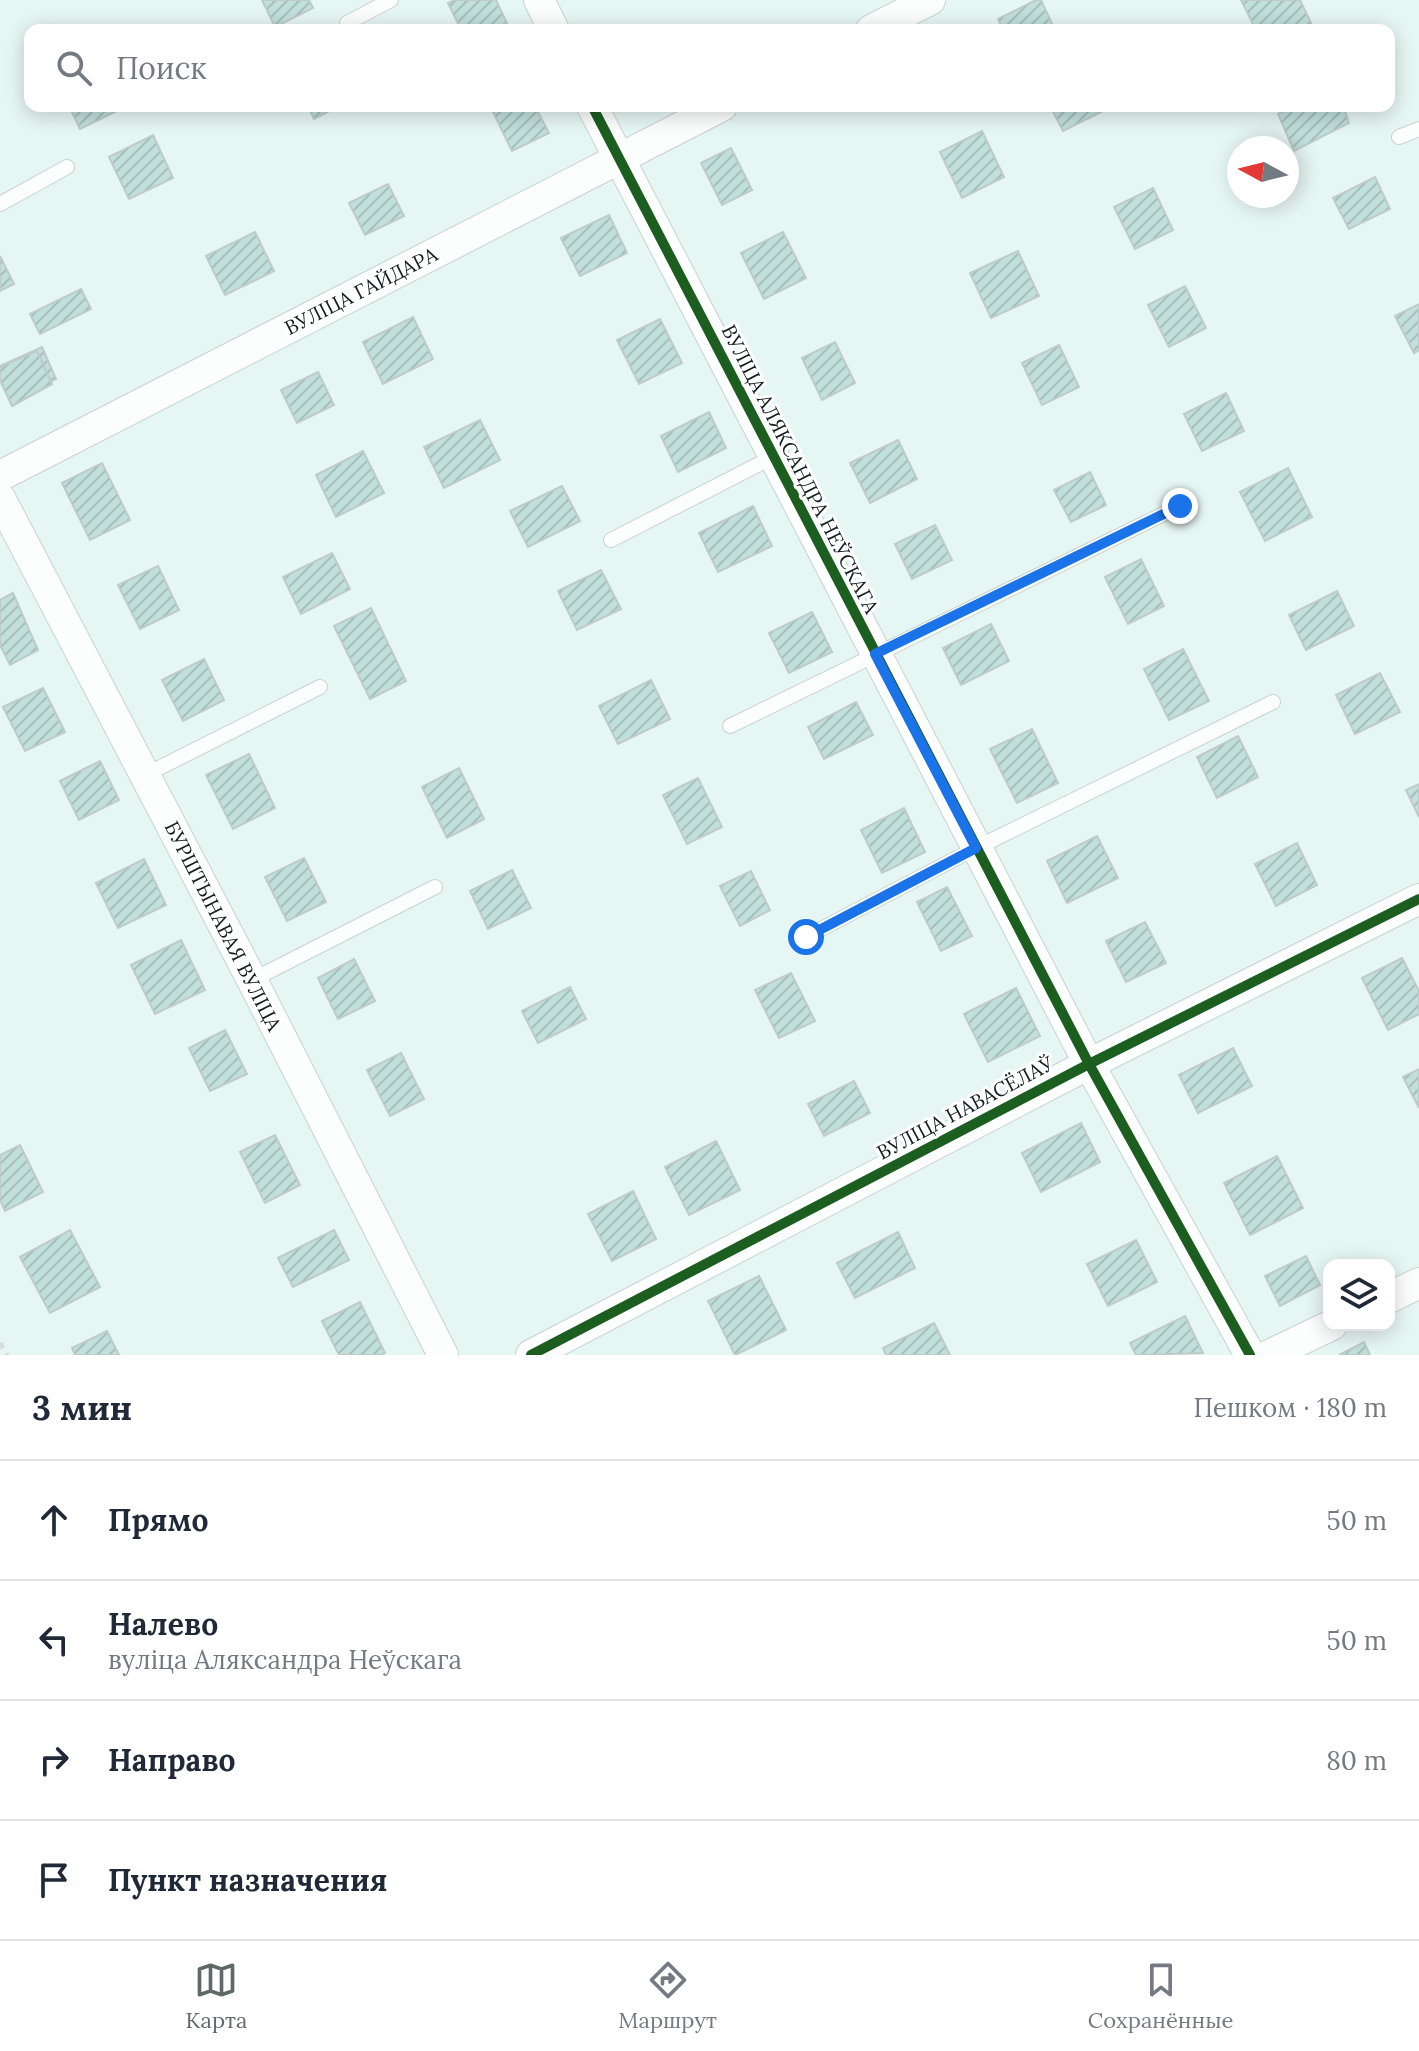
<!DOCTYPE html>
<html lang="ru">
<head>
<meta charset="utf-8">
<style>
	body { margin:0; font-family:Lora,serif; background:#f2f2f3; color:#1f2937 }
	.controls { position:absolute; right:24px; bottom:24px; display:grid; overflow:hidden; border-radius:16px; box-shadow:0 4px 20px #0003 }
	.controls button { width:72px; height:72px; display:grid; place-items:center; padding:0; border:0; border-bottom:2px solid #e0e1e3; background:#fff; color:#1f2937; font:40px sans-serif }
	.compass { position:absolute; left:1227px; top:136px; width:72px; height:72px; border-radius:50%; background:#fff; box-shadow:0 4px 20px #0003; rotate:277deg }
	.stop { position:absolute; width:24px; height:24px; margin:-18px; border:6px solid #1a73e8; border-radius:50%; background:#fff }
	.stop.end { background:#1a73e8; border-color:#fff; box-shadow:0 2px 8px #0008 }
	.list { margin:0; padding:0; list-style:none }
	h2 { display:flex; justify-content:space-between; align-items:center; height:104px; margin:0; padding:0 32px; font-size:34px }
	h2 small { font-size:26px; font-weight:400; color:#747a83 }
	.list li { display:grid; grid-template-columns:52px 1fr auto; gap:24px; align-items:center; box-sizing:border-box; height:120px; padding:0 32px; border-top:2px solid #e0e1e3 }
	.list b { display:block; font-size:30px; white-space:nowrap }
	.list p { margin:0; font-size:26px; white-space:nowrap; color:#747a83 }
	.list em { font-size:26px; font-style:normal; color:#747a83 }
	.icon { flex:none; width:44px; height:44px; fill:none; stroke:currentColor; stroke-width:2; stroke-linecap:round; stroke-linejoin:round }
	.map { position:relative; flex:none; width:1419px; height:1355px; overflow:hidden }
	.search { position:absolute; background:#fff; box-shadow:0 4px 20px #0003; left:24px; right:24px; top:24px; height:88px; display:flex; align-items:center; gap:20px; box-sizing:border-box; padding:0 28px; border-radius:16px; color:#747a83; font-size:30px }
	.sheet { height:584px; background:#fff }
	nav { display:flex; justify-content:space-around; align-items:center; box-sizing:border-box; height:112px; border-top:2px solid #e0e1e3; background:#fff; font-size:22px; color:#747a83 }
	nav a { display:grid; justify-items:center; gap:4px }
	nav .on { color:#5e6a68 }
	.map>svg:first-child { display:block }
</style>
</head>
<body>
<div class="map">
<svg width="1419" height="1355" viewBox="0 0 1419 1355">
	<defs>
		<pattern id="building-hatch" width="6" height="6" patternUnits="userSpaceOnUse" patternTransform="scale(2)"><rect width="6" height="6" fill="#c1dfdb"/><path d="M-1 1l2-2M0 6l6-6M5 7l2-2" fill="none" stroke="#a5bfbc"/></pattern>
	</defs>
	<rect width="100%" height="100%" fill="#e6f6f3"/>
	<g fill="url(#building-hatch)" stroke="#becbc9" stroke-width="2">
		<polygon points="262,0 309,0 313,8 275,27"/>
		<polygon points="455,0 496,0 507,23 494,30 461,30 448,3"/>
		<polygon points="1036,0 1041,0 1055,30 1003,30 998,19"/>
		<polygon points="1241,0 1300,0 1312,25 1301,30 1256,30"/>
		<polygon points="69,106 124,106 125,107 80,129"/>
		<polygon points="308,106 339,106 314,119"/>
		<polygon points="505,106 535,106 549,133 512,151 493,112"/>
		<polygon points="1050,106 1105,106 1107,109 1063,131"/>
		<polygon points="1294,106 1343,106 1349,123 1294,151 1278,114"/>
		<polygon points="982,131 1004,177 962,198 940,152"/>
		<polygon points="153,135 173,178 129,199 109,157"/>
		<polygon points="731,148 752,190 722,205 701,163"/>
		<polygon points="1375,177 1390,209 1349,229 1333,198"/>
		<polygon points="388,184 404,216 365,235 349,203"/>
		<polygon points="1153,188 1173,230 1135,249 1114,207"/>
		<polygon points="609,215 627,253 580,276 561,238"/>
		<polygon points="255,232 274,271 225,295 206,256"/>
		<polygon points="783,232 806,278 764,299 741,253"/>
		<polygon points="1018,251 1039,296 991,318 970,273"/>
		<polygon points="0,256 14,284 0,291"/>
		<polygon points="1185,286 1206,328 1169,347 1148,305"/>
		<polygon points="81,289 91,309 40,334 30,314"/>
		<polygon points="1419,304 1419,350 1414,353 1395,316"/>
		<polygon points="413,317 433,359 383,384 363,342"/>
		<polygon points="660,319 682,363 639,384 617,340"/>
		<polygon points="835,342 855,383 822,400 802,358"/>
		<polygon points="1059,345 1079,387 1042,405 1022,363"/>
		<polygon points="42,347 56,379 14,398 0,366"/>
		<polygon points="37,351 52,384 12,406 0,380 0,367"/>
		<polygon points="318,372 334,405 297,423 281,390"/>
		<polygon points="1226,393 1244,431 1202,451 1184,414"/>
		<polygon points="709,412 726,448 678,472 661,436"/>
		<polygon points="480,420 500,460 444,488 424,447"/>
		<polygon points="898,440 917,479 870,503 850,463"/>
		<polygon points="363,451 384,493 336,517 316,475"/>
		<polygon points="102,463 130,520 90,540 62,483"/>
		<polygon points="1288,468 1312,517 1265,541 1240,492"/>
		<polygon points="1090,472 1106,505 1071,522 1054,490"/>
		<polygon points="562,486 580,521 528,547 510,511"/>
		<polygon points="753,506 772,546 718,572 699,533"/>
		<polygon points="935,525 952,560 912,579 895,544"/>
		<polygon points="332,553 350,589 301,614 283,577"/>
		<polygon points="1141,559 1164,606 1128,624 1105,577"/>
		<polygon points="158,566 179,610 140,629 118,585"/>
		<polygon points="601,570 621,609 577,630 558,591"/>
		<polygon points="1337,591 1354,626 1306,650 1289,615"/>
		<polygon points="13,593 38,650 10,665 0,645 0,600"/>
		<polygon points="371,608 406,681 370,699 334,626"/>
		<polygon points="812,612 832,652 789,673 769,633"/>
		<polygon points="991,624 1009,661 961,685 943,648"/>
		<polygon points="1183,649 1209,701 1169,720 1144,669"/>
		<polygon points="204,659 224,700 183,721 162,680"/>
		<polygon points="1380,673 1400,712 1355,734 1336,695"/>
		<polygon points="651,680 670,719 618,744 599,706"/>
		<polygon points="43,688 65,732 25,751 3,707"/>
		<polygon points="856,702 873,735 824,759 808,727"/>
		<polygon points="1032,729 1058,783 1017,803 990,749"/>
		<polygon points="1238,736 1258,777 1217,798 1197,757"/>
		<polygon points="249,754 275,808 233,829 206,775"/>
		<polygon points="100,761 119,800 79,820 60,781"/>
		<polygon points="459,768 484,819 447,838 422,787"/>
		<polygon points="698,778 722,827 687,844 663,795"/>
		<polygon points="1419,784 1419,817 1406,790"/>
		<polygon points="904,808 925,852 882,873 861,830"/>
		<polygon points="1097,836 1118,878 1067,903 1047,861"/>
		<polygon points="1297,843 1317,885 1276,906 1255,864"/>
		<polygon points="304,858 326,902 287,921 265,877"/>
		<polygon points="144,859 166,905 118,928 96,883"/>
		<polygon points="512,870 531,908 488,929 470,891"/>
		<polygon points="751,871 770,910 740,926 720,886"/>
		<polygon points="947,887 972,936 941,951 917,902"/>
		<polygon points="1145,922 1166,963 1126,982 1106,941"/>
		<polygon points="181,940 205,990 155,1014 131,965"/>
		<polygon points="1402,958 1419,991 1419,1014 1388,1030 1362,978"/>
		<polygon points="354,959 375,1001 338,1019 318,978"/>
		<polygon points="791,973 815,1021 779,1038 755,990"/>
		<polygon points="570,987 586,1019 538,1043 522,1011"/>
		<polygon points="1016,988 1040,1036 988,1062 964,1014"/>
		<polygon points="225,1030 247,1074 210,1091 189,1048"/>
		<polygon points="1233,1048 1252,1086 1198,1113 1179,1075"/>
		<polygon points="401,1053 424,1099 390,1116 367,1070"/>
		<polygon points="1419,1069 1419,1108 1403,1077"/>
		<polygon points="854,1081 870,1113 824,1136 808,1104"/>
		<polygon points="1081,1123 1100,1162 1041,1192 1022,1153"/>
		<polygon points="275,1135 300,1185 265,1203 240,1152"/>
		<polygon points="716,1141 740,1190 689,1215 665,1167"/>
		<polygon points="20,1145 43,1192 5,1211 0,1200 0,1155"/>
		<polygon points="1277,1156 1303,1208 1250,1235 1224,1183"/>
		<polygon points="633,1191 656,1239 612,1261 588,1214"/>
		<polygon points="70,1230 100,1287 50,1313 20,1257"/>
		<polygon points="334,1230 349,1260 293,1287 278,1258"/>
		<polygon points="898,1232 915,1268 855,1298 837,1263"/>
		<polygon points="1136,1240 1157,1282 1108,1306 1087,1264"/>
		<polygon points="1306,1256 1320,1285 1280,1306 1265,1276"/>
		<polygon points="759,1276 786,1330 735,1355 708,1301"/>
		<polygon points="360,1302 385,1353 380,1355 339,1355 322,1321"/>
		<polygon points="1185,1316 1203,1353 1136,1355 1130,1343"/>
		<polygon points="934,1323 950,1355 886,1355 883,1348"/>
		<polygon points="107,1331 119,1355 75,1355 72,1348"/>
		<polygon points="1364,1342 1370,1355 1339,1355"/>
	</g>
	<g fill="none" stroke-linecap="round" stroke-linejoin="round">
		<g stroke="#c8d3d1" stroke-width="16">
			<g id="lane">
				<polyline points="347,23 391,0"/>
				<polyline points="1399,137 1419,129"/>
				<polyline points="0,204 67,167"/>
				<polyline points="611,540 773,457"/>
				<polyline points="730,726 1180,506"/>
				<polyline points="145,775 320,687"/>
				<polyline points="806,937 976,848 1273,702"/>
				<polyline points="252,980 435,887"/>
			</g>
		</g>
		<g stroke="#c8d3d1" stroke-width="32">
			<g id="street">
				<polyline points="539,0 554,30"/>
				<polyline points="871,30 930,0"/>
				<polyline points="592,106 1089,1064 1250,1355"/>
				<polyline points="0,476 722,106"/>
				<polyline points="0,498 252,980 443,1355"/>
				<polyline points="1389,1298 1419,1283"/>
				<polyline points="531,1355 1089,1064 1419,899"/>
				<polyline points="1269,1355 1332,1325"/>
			</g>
		</g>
		<polyline stroke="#d7dbda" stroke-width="5" stroke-dasharray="6 6" stroke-linecap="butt" points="0,1343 7,1355"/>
		<use href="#lane" stroke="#fbfefd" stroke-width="14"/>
		<use href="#street" stroke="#fbfefd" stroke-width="30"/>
		<g stroke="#fff" stroke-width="15">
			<g id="cycleway">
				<polyline points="592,106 1089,1064 1250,1355"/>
				<polyline points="531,1355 1089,1064 1419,899"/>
			</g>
		</g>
		<use href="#cycleway" stroke="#1b5e20" stroke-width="10"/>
	</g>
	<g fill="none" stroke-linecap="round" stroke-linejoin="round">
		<polyline stroke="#1a73e8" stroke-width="10" points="806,937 976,848 875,654 1180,506"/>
	</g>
	<g text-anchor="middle" stroke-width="6" stroke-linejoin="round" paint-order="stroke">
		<g font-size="20" fill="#141e1d" stroke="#fff">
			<text transform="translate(361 291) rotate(-27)" y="7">ВУЛІЦА ГАЙДАРА</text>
			<text transform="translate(800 469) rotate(63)" y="7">ВУЛІЦА АЛЯКСАНДРА НЕЎСКАГА</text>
			<text transform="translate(223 926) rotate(63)" y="7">БУРШТЫНАВАЯ ВУЛІЦА</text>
			<text transform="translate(965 1108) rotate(-28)" y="7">ВУЛІЦА НАВАСЁЛАЎ</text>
		</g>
	</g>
</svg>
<div class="controls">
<button><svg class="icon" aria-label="layers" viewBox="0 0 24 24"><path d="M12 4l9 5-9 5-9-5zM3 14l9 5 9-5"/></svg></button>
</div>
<svg class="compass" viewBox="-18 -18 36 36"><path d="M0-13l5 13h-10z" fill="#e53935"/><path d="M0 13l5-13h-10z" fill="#747a83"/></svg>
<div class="stop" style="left:806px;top:937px"></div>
<div class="stop end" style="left:1180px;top:506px"></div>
<div class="search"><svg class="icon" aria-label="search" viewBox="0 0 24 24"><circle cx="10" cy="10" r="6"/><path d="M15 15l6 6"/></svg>Поиск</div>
</div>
<section class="sheet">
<h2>3 мин<small>Пешком · 180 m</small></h2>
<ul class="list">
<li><svg class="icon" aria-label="ahead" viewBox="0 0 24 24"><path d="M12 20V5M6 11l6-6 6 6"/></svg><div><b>Прямо</b></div><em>50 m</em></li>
<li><svg class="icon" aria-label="left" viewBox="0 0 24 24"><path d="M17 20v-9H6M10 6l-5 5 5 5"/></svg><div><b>Налево</b><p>вуліца Аляксандра Неўскага</p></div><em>50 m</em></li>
<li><svg class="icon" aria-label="right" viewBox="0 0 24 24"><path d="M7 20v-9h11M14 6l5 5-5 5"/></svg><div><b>Направо</b></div><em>80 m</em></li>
<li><svg class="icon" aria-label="arrive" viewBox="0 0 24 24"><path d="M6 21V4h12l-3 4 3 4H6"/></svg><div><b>Пункт назначения</b></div></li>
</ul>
</section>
<nav>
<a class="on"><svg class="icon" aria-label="map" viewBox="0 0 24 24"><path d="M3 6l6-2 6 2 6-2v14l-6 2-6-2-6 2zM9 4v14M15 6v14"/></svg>Карта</a>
<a><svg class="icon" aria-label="directions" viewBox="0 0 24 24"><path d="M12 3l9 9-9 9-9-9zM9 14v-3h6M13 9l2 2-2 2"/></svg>Маршрут</a>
<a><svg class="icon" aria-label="saved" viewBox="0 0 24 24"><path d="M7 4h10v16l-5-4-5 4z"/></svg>Сохранённые</a>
</nav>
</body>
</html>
